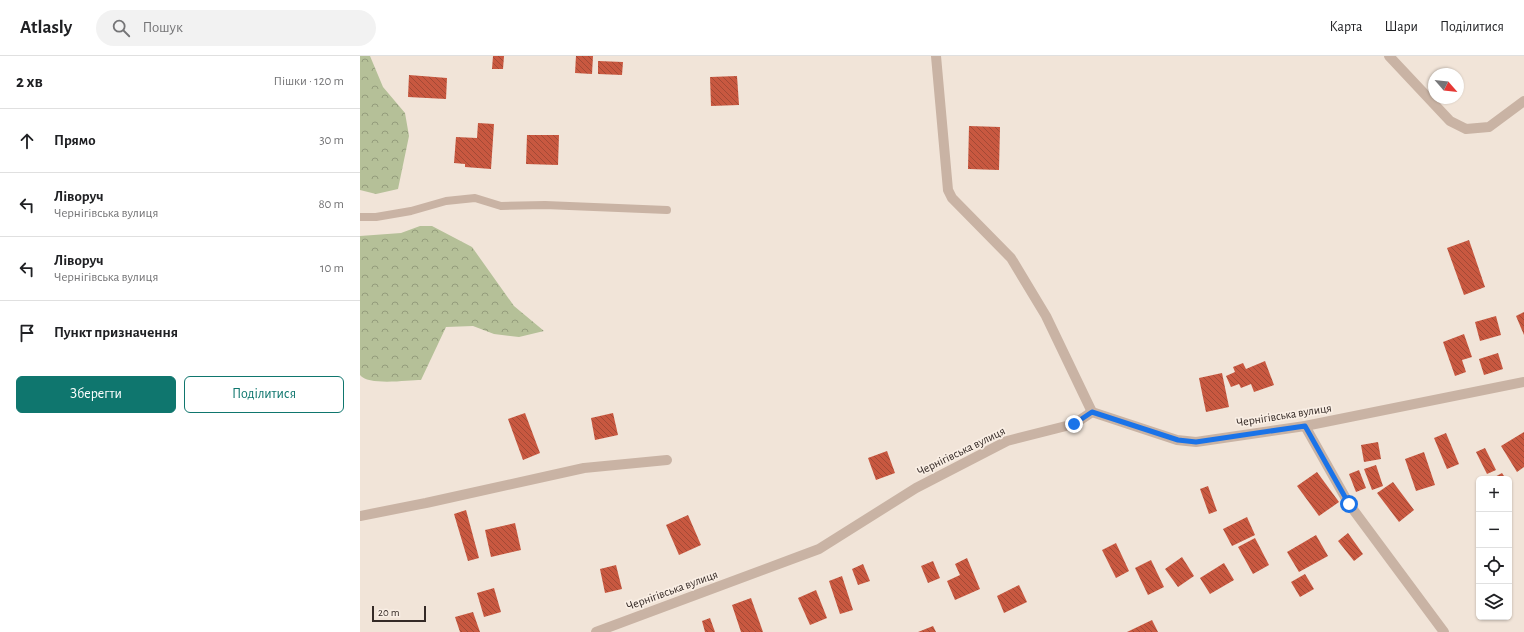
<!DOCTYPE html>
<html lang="uk">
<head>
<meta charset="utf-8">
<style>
	body { margin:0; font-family:"Alegreya Sans",sans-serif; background:#f2f2f2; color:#202124 }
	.controls { position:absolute; right:12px; bottom:12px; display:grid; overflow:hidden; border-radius:6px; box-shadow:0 1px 3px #0004 }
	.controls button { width:36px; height:36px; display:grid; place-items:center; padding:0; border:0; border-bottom:1px solid #e0e0e0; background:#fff; color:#202124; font:20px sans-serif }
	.compass { position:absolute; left:1068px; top:12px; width:36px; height:36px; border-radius:50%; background:#fff; box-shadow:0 1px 3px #0004; rotate:118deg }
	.scale { position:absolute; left:12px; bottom:10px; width:54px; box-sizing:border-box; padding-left:4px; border:2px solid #352a26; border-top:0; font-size:11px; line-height:14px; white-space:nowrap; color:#352a26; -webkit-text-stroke:3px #f9eee4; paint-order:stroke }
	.stop { position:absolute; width:12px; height:12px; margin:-9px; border:3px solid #1a73e8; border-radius:50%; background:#fff }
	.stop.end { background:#1a73e8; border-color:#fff; box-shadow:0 1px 4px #0008 }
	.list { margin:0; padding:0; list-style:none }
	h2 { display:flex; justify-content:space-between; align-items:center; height:52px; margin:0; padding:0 16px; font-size:17px }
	h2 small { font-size:13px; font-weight:400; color:#757577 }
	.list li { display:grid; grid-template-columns:26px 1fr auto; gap:12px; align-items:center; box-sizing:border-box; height:64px; padding:0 16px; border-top:1px solid #e0e0e0 }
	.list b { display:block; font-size:15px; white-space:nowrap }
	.list p { margin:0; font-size:13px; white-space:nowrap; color:#757577 }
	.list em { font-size:13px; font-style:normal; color:#757577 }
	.actions { display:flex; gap:8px; padding:12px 16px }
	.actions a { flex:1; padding:9px 0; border:1px solid #0f766e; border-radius:6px; text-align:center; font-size:14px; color:#0f766e }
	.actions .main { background:#0f766e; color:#fff }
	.icon { flex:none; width:22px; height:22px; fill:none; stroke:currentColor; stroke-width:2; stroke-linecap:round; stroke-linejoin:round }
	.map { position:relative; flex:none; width:1164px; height:576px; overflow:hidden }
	header { display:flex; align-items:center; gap:24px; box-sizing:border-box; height:56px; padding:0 20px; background:#fff; border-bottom:1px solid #e0e0e0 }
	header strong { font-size:19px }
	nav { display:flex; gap:22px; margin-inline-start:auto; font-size:14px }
	.search { width:280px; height:36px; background:#f2f2f2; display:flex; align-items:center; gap:10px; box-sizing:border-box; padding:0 14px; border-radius:22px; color:#757577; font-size:15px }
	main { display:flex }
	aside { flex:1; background:#fff }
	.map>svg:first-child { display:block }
</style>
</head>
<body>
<header>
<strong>Atlasly</strong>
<div class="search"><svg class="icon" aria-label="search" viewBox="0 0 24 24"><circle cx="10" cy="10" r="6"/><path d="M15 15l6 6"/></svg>Пошук</div>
<nav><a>Карта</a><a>Шари</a><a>Поділитися</a></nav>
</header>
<main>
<aside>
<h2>2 хв<small>Пішки · 120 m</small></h2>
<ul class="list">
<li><svg class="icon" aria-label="ahead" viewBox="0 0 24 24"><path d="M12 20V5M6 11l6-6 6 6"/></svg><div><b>Прямо</b></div><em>30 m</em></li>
<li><svg class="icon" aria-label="left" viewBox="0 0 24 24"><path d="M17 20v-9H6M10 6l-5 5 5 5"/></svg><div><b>Ліворуч</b><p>Чернігівська вулиця</p></div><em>80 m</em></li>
<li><svg class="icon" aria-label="left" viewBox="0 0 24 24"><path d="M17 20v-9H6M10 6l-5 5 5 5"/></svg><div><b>Ліворуч</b><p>Чернігівська вулиця</p></div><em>10 m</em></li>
<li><svg class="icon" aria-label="arrive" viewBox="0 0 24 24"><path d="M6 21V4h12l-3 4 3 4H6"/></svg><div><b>Пункт призначення</b></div></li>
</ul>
<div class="actions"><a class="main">Зберегти</a><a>Поділитися</a></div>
</aside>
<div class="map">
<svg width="1164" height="576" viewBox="0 0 1164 576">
	<defs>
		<pattern id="forest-crowns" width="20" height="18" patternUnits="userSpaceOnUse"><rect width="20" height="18" fill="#b5c098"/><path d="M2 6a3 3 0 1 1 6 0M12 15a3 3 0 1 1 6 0" fill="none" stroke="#949c7c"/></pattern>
		<pattern id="building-back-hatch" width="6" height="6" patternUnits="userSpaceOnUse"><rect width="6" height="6" fill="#c85840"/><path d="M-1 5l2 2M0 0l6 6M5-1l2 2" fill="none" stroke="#a34935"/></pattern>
	</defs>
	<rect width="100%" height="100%" fill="#f1e4d8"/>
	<g fill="url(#forest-crowns)">
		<polygon points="0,0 10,0 23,31 45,57 49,80 38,133 16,138 0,134"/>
		<path d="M60,170H72L112,191L154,250L184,275L159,281L134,278L113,270L86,271L61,324C48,324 8,330 0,319V180L41,177Z"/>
	</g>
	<g fill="url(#building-back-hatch)">
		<polygon points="133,0 144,0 143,13 132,13"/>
		<polygon points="216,0 233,0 232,18 215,17"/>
		<polygon points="238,5 263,6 262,19 238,18"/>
		<polygon points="49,19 87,22 86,43 48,41"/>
		<polygon points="377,20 379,49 351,50 350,21"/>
		<polygon points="118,67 134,68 131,113 105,111 105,108 94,107 96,81 117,82"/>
		<polygon points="609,70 640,71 639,114 608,113"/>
		<polygon points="167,79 199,79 198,109 166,108"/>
		<polygon points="1109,184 1125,231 1104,239 1087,192"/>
		<polygon points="1164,256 1164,279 1156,260"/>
		<polygon points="1136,260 1141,279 1120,285 1115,266"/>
		<polygon points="1104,278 1112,301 1102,304 1106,316 1095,320 1083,286"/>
		<polygon points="1138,297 1143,313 1124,319 1119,303"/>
		<polygon points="905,305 914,329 894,336 891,328 881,332 879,328 871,331 866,320 875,316 873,311 883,307 886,313"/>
		<polygon points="862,317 869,351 846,356 839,322"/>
		<polygon points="165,357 180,397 163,404 148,363"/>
		<polygon points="253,357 258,379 235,384 231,362"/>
		<polygon points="1164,376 1164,411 1157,416 1141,390"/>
		<polygon points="1086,377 1099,408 1087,413 1074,382"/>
		<polygon points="1018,386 1021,403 1004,406 1001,389"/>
		<polygon points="1125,392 1136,414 1127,418 1116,396"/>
		<polygon points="527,395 535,417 516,424 508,402"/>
		<polygon points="1064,396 1075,429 1056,435 1045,403"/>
		<polygon points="1016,409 1023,430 1012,434 1004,413"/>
		<polygon points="999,414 1006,432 996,436 989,418"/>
		<polygon points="957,416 979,446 959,460 937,430"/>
		<polygon points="1142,417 1146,423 1131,423"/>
		<polygon points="1033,426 1054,454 1039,466 1017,437"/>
		<polygon points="848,430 857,455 849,458 840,433"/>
		<polygon points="106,454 119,502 108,505 94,458"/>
		<polygon points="328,459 341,489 319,499 306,469"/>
		<polygon points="887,461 895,479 872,490 863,473"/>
		<polygon points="155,467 161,494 131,501 125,474"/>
		<polygon points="988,477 1003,498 994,505 978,485"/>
		<polygon points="956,479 968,500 939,516 927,496"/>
		<polygon points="895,482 909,509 893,518 878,491"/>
		<polygon points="756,487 769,515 756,522 742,494"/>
		<polygon points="822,501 834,520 818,531 805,513"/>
		<polygon points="607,502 620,533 595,544 587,525 600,519 595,508"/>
		<polygon points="791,504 804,531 788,539 775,512"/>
		<polygon points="573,505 580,522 568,527 561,510"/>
		<polygon points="864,507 874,524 850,538 840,522"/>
		<polygon points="503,508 510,525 498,529 492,513"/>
		<polygon points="256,509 262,533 245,537 240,513"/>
		<polygon points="945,518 954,533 940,541 931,526"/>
		<polygon points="482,520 493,554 480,558 469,525"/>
		<polygon points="659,529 667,546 644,557 637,540"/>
		<polygon points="134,532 141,556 124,561 117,537"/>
		<polygon points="456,534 467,562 450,569 438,542"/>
		<polygon points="391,542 403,576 381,576 372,549"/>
		<polygon points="113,556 120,576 100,576 95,561"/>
		<polygon points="350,562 355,576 345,576 342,565"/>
		<polygon points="792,564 798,576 767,576"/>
		<polygon points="573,570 576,576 558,576"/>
	</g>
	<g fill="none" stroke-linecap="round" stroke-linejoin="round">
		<polyline stroke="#c9b3a4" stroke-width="8" points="0,161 16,161 51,155 86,145 115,142 141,150 185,149 307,154"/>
		<g stroke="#c9b3a4" stroke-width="10">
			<polyline points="576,0 588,134 592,142 651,202 686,260 732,356"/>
			<polyline points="1029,0 1090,65 1106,73 1129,71 1164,45"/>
			<polyline points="945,370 989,448 1084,576"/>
			<polyline points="0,460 66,447 224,412 307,404"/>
			<polyline points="236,576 459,493 556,432 647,385 714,368 732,356 817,384 836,386 945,370 1164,326"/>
		</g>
	</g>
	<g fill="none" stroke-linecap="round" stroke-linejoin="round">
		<polyline stroke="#1a73e8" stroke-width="5" points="714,368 732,356 818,384 836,386 945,370 989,448"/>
	</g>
	<g text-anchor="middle" stroke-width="3.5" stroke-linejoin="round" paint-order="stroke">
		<g font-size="12" fill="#352a26" stroke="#f9eee4">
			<text transform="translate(924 359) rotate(-9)" y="4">Чернігівська вулиця</text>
			<text transform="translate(601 395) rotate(-26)" y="4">Чернігівська вулиця</text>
			<text transform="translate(312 534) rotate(-20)" y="4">Чернігівська вулиця</text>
		</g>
	</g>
</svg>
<div class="controls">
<button>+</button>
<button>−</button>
<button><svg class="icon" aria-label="locate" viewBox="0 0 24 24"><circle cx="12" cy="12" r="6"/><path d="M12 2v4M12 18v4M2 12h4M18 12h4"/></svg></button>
<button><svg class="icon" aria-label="layers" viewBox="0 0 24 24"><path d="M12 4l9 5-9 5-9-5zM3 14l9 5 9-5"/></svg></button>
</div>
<svg class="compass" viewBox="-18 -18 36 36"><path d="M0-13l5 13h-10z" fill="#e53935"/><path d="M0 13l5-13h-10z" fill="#757577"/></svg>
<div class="scale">20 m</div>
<div class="stop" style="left:989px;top:448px"></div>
<div class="stop end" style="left:714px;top:368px"></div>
</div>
</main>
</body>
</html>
